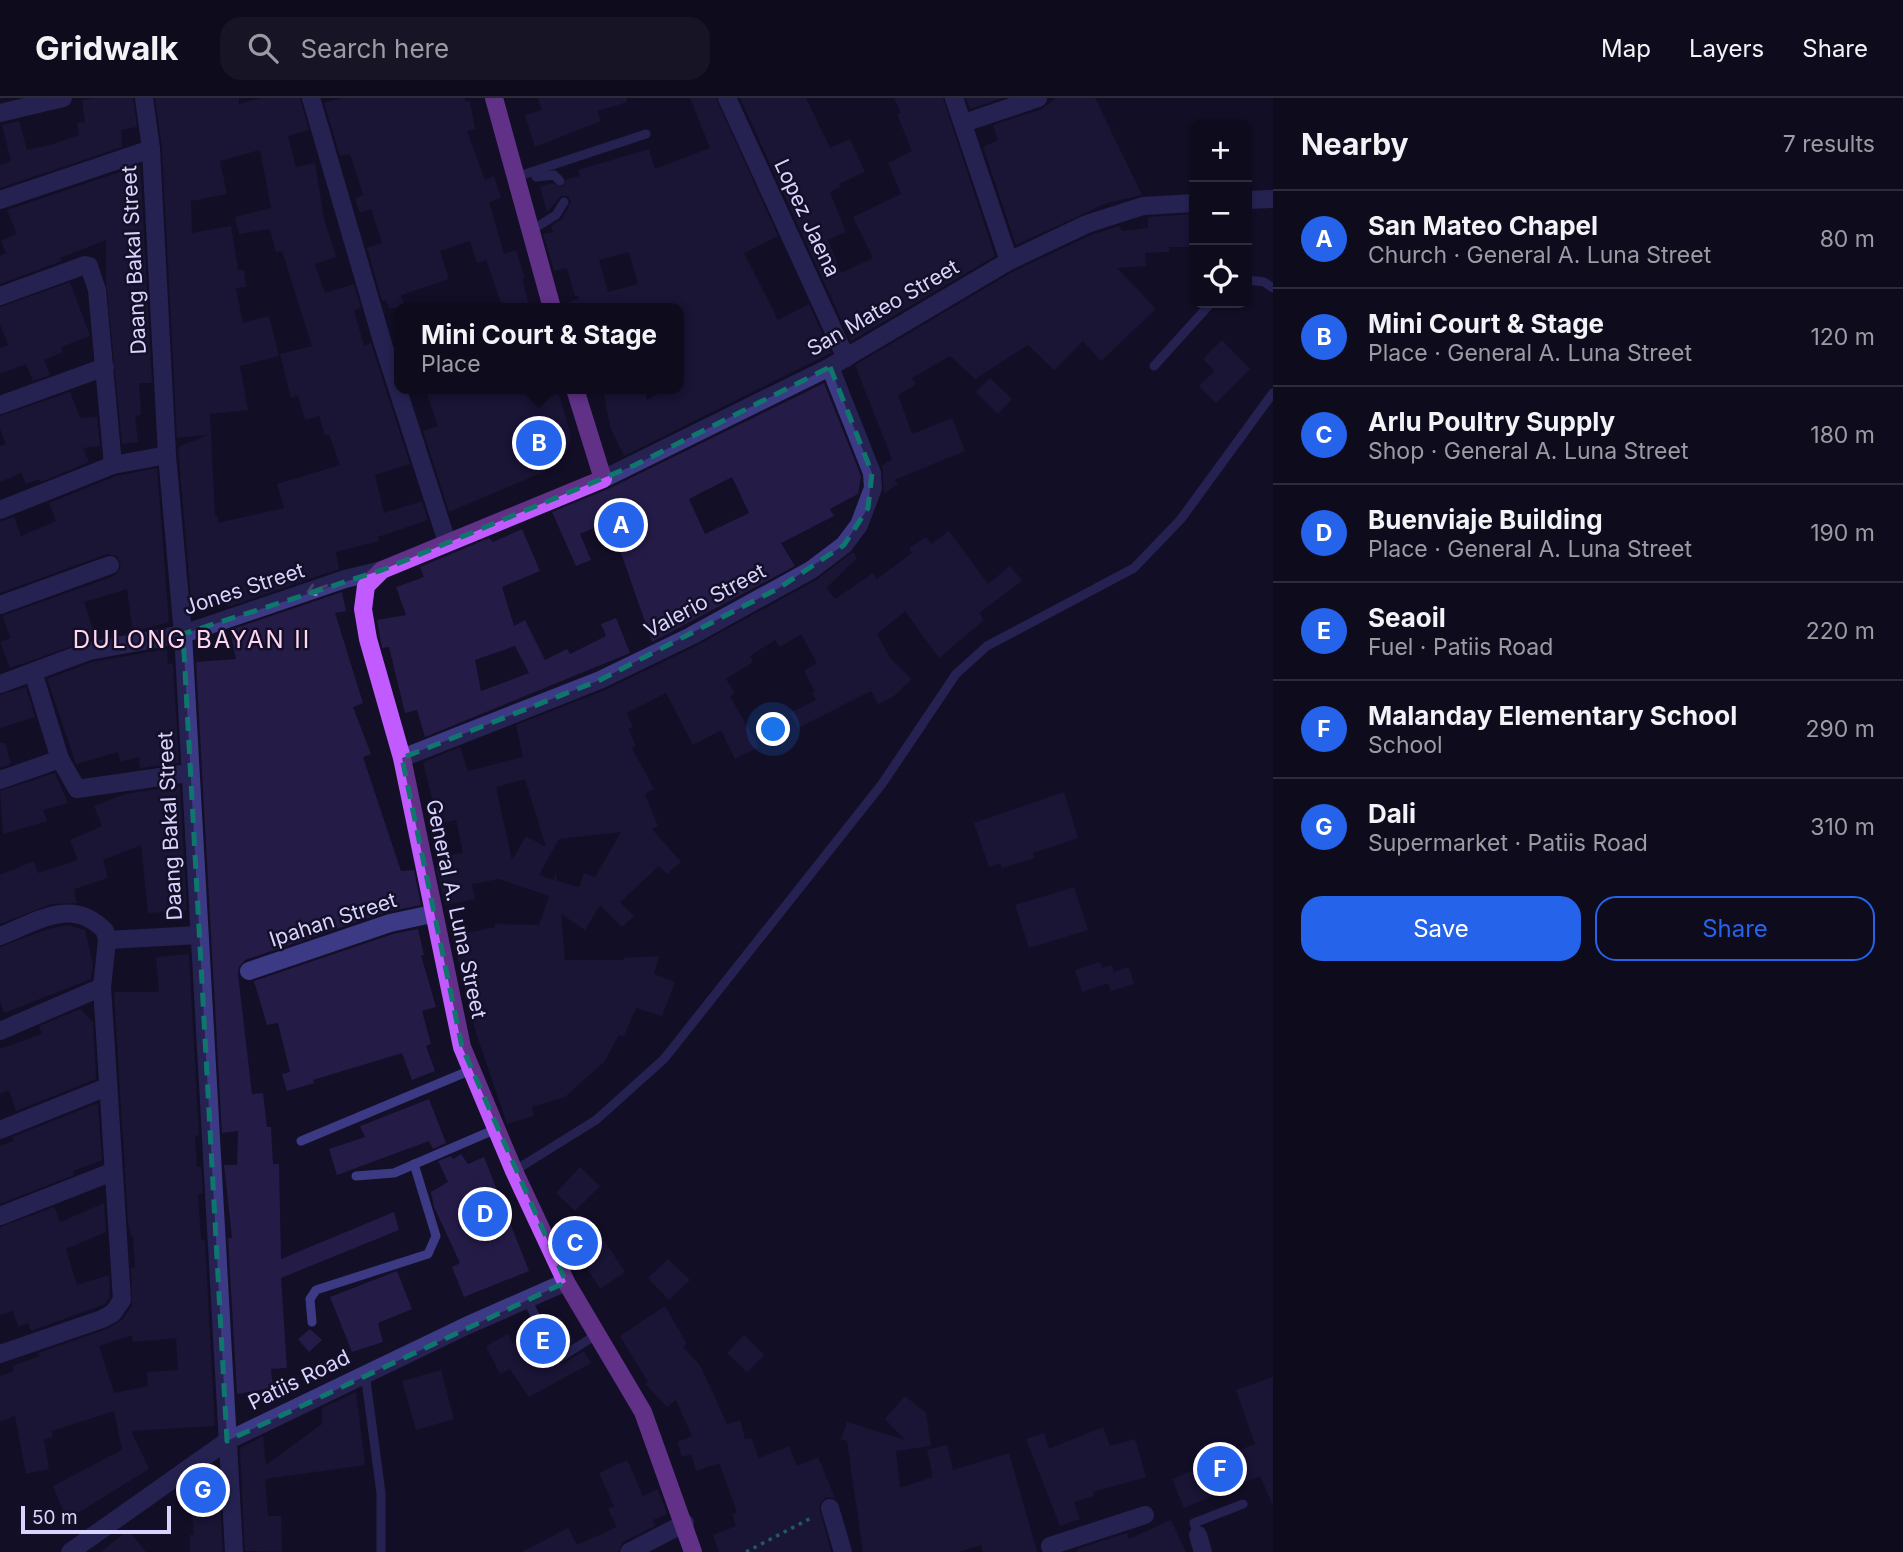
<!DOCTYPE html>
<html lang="en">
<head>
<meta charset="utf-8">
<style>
	body { margin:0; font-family:Inter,sans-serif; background:#171425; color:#f1f3f6 }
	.controls { position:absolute; right:21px; top:21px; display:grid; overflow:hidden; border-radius:14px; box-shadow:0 2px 5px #0004 }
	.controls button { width:63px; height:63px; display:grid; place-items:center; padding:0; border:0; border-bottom:2px solid #2e2b3b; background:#0e0b1c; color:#f1f3f6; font:35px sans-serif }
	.scale { position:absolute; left:21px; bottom:18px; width:150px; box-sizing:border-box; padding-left:7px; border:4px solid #d9d4ff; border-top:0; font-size:19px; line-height:24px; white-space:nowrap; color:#d9d4ff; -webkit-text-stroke:5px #130f26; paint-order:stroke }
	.you { position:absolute; left:774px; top:632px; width:24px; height:24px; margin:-18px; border:5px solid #fff; border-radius:50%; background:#1a73e8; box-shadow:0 0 0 10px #1a73e833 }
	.badge { display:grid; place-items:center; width:46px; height:46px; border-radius:50%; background:#2563eb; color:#fff; font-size:23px; font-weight:700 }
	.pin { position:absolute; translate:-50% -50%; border:4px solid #fff; box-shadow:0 2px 7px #0006 }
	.popup { position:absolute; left:394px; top:205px; width:290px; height:91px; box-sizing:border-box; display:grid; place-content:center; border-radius:14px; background:#0e0b1c; filter:drop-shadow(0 2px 5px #0005); font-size:23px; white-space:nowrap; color:#9b9ba3 }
	.popup b { font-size:26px; color:#f1f3f6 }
	.popup::after { content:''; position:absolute; left:50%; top:100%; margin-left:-14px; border:14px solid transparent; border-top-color:#0e0b1c }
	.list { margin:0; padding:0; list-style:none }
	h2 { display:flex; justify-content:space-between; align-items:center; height:91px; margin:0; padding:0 28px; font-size:30px }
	h2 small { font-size:23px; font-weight:400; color:#9b9ba3 }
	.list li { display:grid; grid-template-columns:46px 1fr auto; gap:21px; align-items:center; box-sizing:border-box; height:98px; padding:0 28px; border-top:2px solid #2e2b3b }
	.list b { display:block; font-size:26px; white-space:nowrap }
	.list p { margin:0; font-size:23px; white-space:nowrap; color:#9b9ba3 }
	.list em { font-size:23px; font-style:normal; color:#9b9ba3 }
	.actions { display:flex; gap:14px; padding:21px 28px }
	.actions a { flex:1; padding:16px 0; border:2px solid #2563eb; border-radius:21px; text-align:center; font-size:24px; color:#2563eb }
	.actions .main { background:#2563eb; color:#fff }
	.icon { flex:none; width:38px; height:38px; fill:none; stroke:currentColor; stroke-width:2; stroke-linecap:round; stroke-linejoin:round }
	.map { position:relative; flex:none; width:1273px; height:1454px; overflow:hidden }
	header { display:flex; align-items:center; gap:42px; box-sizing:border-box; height:98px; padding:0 35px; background:#0e0b1c; border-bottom:2px solid #2e2b3b }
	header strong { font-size:33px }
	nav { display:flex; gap:38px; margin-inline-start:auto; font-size:24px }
	.search { width:490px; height:63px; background:#171425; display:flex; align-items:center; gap:18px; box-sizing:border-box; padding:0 24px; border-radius:21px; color:#9b9ba3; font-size:26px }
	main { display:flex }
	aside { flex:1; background:#0e0b1c }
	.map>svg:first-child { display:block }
</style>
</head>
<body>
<header>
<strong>Gridwalk</strong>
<div class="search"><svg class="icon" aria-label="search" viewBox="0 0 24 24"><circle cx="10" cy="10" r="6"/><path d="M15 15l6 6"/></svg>Search here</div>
<nav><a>Map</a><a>Layers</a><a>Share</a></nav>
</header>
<main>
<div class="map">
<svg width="1273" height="1454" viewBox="0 0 1273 1454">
	<rect width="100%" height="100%" fill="#130f26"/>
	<g fill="#241b47" fill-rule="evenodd">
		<polygon points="94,0 133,0 137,29 121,32 122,49 0,90 0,67 11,63 2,27 19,23 27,52 50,47 79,37 77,25 85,24 82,2"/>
		<path d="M155,0H239V6L261,0H300L309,32L288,38L296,69L315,65L324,121L336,159L315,166L325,195L354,186L361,210L354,213L364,248L371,245L410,366L375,377L384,415L422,403L428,422L378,439L379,443L336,454L339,471L228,509L226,498L191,500L178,349L208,337L177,340L162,50ZM260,52L271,110L235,119L239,136L270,131L276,154L282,153L312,248L280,256L291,300L298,297L305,322L319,318L325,337L329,336L340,367L277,386L284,410L218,425V418H215L210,316L248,312L240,268L279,258L269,218L243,225L236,190L246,189L244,172H238L231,128L192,135L191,103L227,96L220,63Z"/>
		<polygon points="342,0 465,0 466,4 470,3 475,31 467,33 485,82 494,78 501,100 489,104 504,156 516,152 525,180 522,181 530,210 503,210 486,162 477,165 470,143 440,153 449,181 401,197 405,210 389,210 386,202 382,203 367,150 382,145 371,111 360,115 355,100 363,97 350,56 340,58 324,5"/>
		<polygon points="538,0 626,0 627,4 597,13 601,23 535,49 525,17 542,12"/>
		<path d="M690,0H716L778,138L744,155L778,222L809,206L831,255L624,358L610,329L603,291H645L647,302L668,291H679V210H567L566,205L579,201L578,198H575L567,170L554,173L543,136L553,134L551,128L562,121L571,104L568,98H561L547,114L540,89L553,85L562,89L567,81L580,78L578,72L649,51L655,71L710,50ZM629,154L638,186L608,194L599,162Z"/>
		<polygon points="740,0 806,0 830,50 850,41 865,74 839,86 840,89 830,94 846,134 828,142 841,175 873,160 853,119 901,96 888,65 912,53 897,16 901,15 894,0 943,0 995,158 851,243"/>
		<polygon points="966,0 1002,0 970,11"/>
		<polygon points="1056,0 1095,0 1142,97 1107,105 1016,147 983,49 998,42 993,27 1042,11"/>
		<polygon points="140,67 152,285 139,285 141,317 135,318 138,344 122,346 106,183 106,142 60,160 62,163 0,186 0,158 6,155 1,143 17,136 7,112"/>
		<polygon points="1194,116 1194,149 1169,149 1169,154 1145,155 1146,168 1117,170 1156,211 1101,263 1083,243 1054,272 1028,247 975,281 950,258 912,280 916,286 898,297 912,336 952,320 965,353 894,382 898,386 884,396 882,368 892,361 855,267 1014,173 1091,137 1119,128 1122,133 1148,130 1148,119"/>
		<polygon points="70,184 90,238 61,249 63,254 44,262 50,277 33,283 26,266 0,276 0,250 8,247 0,226 0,209"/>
		<polygon points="1222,242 1250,271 1216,305 1199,288 1215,273 1203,261"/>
		<polygon points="990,280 1012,301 998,316 976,294"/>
		<path d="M824,285L861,378L858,396L830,411L834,418L781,445L795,468L652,544L610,423L580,436L591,462L576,468L552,414L608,391ZM732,379L749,415L705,436L689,401Z"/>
		<polygon points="425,291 557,291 571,337 567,353 555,369 449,414 423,333 438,328"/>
		<polygon points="70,294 80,320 97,319 100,348 83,350 89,364 41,384 40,381 26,386 21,375 0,384 0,348 6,346 0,331 0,318"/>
		<polygon points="157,370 169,524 133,534 127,491 84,504 96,540 10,570 0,544 11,540 2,518 114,478 121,468 117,458 107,456 0,495 0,424 14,419 21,438 56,423 49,405 116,378"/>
		<path d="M522,431L540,473L502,489L514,528L525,522L545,562L567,551L570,556L606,538L601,526L616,520L630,555L425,639L417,612L405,615L389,549L382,550L377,522L406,517L396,489L424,479L420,469L489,440L493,444ZM515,548L529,575L481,593L475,562Z"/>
		<path d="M949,433L988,486L1010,468L1022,483L979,515L984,522L939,560L905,513L877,536L890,560L911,581L894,598L878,606L871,593L798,630L790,615L816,602L812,594L815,593L804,573L817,565L801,536L780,549L775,542L750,558L753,564L726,581L735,595L730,598L759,649L735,661L721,632L693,647L666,595L627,615L633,629L628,631L636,648L632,650L654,691L645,696L658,728L652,731L681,764L667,776L659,768L620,804L634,818L622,829L600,807L585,832L561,816L565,862H623L624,860L659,858L654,876L675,884L662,918L636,910L624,938L619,937L604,964L565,999L532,1009L534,1018L507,1026L475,932L452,838L495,829V826L539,827L549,798L499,781L472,786L475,801L445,807L436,770H439L438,759L463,755L456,722L438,726L423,664L460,649L468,673L523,659L516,627L605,592L696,548L816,482L853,454L857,460L826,490L835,501L873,475L877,481L912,455L909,450L926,439L931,446ZM525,681L546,749L526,738L512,762L496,689ZM621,734L595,779L584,775L579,789L557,783L556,775L554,782L539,777L559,741Z"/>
		<polygon points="342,494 346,513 335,515 363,605 353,609 371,656 363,659 401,773 414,772 421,807 386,814 245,862 239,869 238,876 252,996 263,995 267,1029 271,1029 273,1066 279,1066 281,1161 394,1114 399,1132 281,1180 287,1270 271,1271 273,1290 237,1296 228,1140 232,1140 224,1067 237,1067 238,1033 222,1035 196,564 236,561 230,532"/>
		<polygon points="167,551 168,566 173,565 179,665 140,670 139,659 120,664 118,654 76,666 47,581 92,564"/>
		<polygon points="26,589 35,619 0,630 0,597"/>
		<polygon points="0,645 5,645 11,666 0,670"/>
		<polygon points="55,675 68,705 43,712 47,723 3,736 0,693"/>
		<polygon points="180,688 187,812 148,815 141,747 103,762 108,780 74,791 77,805 51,806 0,826 0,777 34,763 38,775 78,762 70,742 102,728 94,708 125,696"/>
		<polygon points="1064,694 1078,740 1033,755 1035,760 1002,770 1000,765 989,769 974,725"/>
		<polygon points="1074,789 1088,832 1029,850 1015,807"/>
		<polygon points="67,827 85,832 93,866 91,881 4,915 0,903 0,849 45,832"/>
		<polygon points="418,831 424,857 421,857 436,909 422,913 431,946 426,948 435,973 412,982 402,955 313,982 314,985 287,993 282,976 290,974 278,925 267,927 254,883 393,836"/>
		<path d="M189,856L199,1037L195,1038L197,1069H201L203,1095L198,1096L200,1125L201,1142H205L215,1328L131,1333L149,1371L67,1422L53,1388L122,1352L114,1313L52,1333L53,1339L44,1341L49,1371L26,1376L15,1318L0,1324V1278L14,1273L13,1268L39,1258L38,1255L107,1231L122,1222L132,1208L131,1170L135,1169L133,1138L131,1139L128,1124L114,894H159L156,859ZM132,1237L133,1244L176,1240L178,1272L147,1274L148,1288L114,1295L99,1248Z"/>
		<polygon points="1100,864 1102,870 1112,867 1114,874 1129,869 1134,886 1111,893 1108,885 1082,894 1075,872"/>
		<polygon points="80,911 93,924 96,981 16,1013 9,992 0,996 0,951 42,936 39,928"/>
		<polygon points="429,1001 446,1045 433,1051 429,1043 337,1077 329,1051 365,1039 360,1028"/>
		<polygon points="98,1005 102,1062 73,1073 74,1077 0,1106 0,1048 14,1043 12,1039"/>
		<polygon points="461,1056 468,1066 484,1059 529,1173 464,1199 452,1169 460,1165 434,1109 431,1094 448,1084 438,1063 451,1058 453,1061"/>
		<polygon points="580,1069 600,1088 575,1113 556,1095"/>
		<polygon points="104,1105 106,1134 66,1151 77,1187 109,1177 110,1199 105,1206 31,1233 28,1225 18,1229 13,1213 0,1217 0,1129 54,1109 60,1124"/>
		<polygon points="604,1142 625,1174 600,1191 579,1158"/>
		<polygon points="668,1161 690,1182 669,1202 648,1180"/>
		<polygon points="397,1173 412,1211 378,1225 383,1244 352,1254 330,1199"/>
		<polygon points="665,1208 687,1246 683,1249 700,1267 727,1326 740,1322 745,1341 751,1340 759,1360 789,1348 797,1368 818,1359 835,1400 826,1399 819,1408 831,1454 719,1454 713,1437 736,1428 732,1416 737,1414 719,1365 696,1373 691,1356 682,1359 677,1344 692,1338 676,1302 667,1309 645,1286 648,1284 620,1238"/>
		<polygon points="560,1219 574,1243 562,1250 557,1245 551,1246 549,1256 562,1266 584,1253 591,1265 529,1299 510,1271 500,1276 486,1248 508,1236 513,1246 535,1233 544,1235 547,1226"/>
		<polygon points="310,1231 322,1242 309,1254 298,1241"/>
		<polygon points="744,1237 764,1257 747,1274 727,1255"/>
		<polygon points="441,1272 454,1321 416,1332 402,1283"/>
		<polygon points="1273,1279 1273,1408 1260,1378 1184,1410 1172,1381 1255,1346 1236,1292"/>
		<polygon points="356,1294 365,1367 265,1381 268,1418 281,1418 282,1454 245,1453 240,1350 263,1338 266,1367 322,1326 322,1310"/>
		<polygon points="905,1298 926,1315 931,1348 896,1353 900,1390 933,1379 927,1352 947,1347 953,1372 1009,1355 1037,1454 983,1454 981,1447 958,1454 863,1454 847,1343 841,1341 847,1324 905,1342 885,1321"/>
		<polygon points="1103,1329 1110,1348 1135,1341 1146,1379 1093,1394 1094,1398 1074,1404 1080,1421 1060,1428 1026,1341 1044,1335 1049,1351"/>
		<polygon points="627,1362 643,1398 658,1391 667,1416 653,1422 655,1428 623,1444 618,1454 522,1454 568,1430 577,1447 617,1429 608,1411 614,1408 599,1375"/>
		<polygon points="218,1375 223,1454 190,1454 190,1437 194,1437 190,1383 199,1377"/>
		<polygon points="1171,1422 1186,1454 1077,1454 1077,1451 1127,1435 1129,1441"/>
		<polygon points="128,1432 146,1454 101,1454 112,1445"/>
	</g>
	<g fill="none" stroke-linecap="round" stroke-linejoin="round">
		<polyline stroke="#2fb8b0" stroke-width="3.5" stroke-dasharray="3.5 5" stroke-linecap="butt" points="746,1454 813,1419"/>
		<g stroke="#3d3a85" stroke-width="9">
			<polyline points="516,79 646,36"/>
			<polyline points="536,79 554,77 560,83"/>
			<polyline points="530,133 556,117 564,104"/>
			<polyline points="1247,182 1264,184 1273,190"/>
			<polyline points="1154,268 1211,205"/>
			<polyline points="301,1043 471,972"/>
			<polyline points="514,1073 596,1022 664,961 882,686 956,576 987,548 1134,470 1181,421 1273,295"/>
			<polyline points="356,1078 394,1075 496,1031"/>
			<polyline points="527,1202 541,1229"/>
			<polyline points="312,1224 310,1201 316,1192 428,1156 436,1138 414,1066"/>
			<polyline points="555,1252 561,1259 596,1237"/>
			<polyline points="365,1275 381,1395 381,1454"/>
			<polyline points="1198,1437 1194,1425 1243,1406"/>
		</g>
		<g stroke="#3d3a85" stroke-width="18">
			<polyline points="727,0 846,260"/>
			<polyline points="954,0 1009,163"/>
			<polyline points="0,15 63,0"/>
			<polyline points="964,25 1038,0"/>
			<polyline points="0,102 151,51"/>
			<polyline points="1247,102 1273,101"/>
			<polyline points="0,198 85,167 89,168 97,192 113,367"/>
			<polyline points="0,307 105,269"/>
			<polyline points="603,381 830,269 1009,163 1087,126 1143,108 1194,105"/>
			<polyline points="0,412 113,367 167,357"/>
			<polyline points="0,507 110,467"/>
			<polyline points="33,574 60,661 77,691 188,675"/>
			<polyline points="0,586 89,553 183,536 345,481 382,472"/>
			<polyline points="402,660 600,582 691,538 811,472 844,447 859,427 873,390 872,375 830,269"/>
			<polyline points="0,682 60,661"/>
			<path d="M0,838C37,824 72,798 105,833L107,842L199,837"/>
			<polyline points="249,873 390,825 432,816"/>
			<polyline points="0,933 102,889"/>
			<polyline points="0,1032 107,989"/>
			<polyline points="0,1118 112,1074"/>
			<polyline points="0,1256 102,1221 113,1215 122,1202 102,889 107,842"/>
			<polyline points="830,1410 843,1454"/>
			<polyline points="1198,1437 1203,1454"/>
			<polyline points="629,1454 685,1425"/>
			<polyline points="1052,1454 1050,1448 1145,1417"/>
		</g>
		<g stroke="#3d3a85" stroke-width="18">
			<polyline points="144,0 151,51 167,357 183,536 234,1454"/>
			<polyline points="311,0 383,246 447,444"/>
			<polyline points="70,1454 227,1343 466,1228 566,1184"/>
		</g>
		<g stroke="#c25bff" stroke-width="18">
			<polyline points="494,0 552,210"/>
			<polyline points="575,291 603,381 382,472 366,488 363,511 368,541 402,660 462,949 514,1073 566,1184 643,1314 693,1454"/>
		</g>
	</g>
	<defs><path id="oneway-shaft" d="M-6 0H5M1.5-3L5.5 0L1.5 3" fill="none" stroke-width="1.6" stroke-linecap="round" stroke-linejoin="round" transform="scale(1.75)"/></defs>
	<use stroke="#837fbc" href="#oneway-shaft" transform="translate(317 491) rotate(161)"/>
	<path d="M0 0H1273V1454H0ZM830,269L872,375L868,410L844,447L779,490L600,582L402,660L462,949L566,1184L227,1343L183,536L382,472L635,367Z" fill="#130f26" fill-opacity=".55" fill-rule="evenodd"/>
	<path fill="none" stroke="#0f766e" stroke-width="5" stroke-dasharray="14 9" stroke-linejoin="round" d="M830,269L872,375L868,410L844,447L779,490L600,582L402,660L462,949L566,1184L227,1343L183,536L382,472L635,367Z"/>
	<g text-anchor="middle" stroke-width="5" stroke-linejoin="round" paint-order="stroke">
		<g font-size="21" fill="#d9d4ff" stroke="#130f26">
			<text transform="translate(807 120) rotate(65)" y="7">Lopez Jaena</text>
			<text transform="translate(134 162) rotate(-93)" y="7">Daang Bakal Street</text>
			<text transform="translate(883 210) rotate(-30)" y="7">San Mateo Street</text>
			<text transform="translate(244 491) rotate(-18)" y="7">Jones Street</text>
			<text transform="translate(705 503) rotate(-28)" y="7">Valerio Street</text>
			<text transform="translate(170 728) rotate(-93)" y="7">Daang Bakal Street</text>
			<text transform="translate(456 811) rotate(78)" y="7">General A. Luna Street</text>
			<text transform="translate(333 822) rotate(-18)" y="7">Ipahan Street</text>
			<text transform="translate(299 1282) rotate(-26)" y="7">Patiis Road</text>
		</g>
		<g font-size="24" letter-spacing="2" fill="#ffd6f0" stroke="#130f26">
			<text x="192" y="550">DULONG BAYAN II</text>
		</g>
	</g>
</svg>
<div class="controls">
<button>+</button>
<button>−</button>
<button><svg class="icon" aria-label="locate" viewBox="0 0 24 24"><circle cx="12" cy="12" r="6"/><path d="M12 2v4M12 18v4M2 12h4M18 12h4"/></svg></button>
</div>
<div class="scale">50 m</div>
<div class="you"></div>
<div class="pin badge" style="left:621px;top:427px">A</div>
<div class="pin badge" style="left:539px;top:345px">B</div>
<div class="popup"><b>Mini Court &amp; Stage</b>Place</div>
<div class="pin badge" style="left:575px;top:1145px">C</div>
<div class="pin badge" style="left:485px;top:1116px">D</div>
<div class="pin badge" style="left:543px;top:1243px">E</div>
<div class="pin badge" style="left:1220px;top:1371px">F</div>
<div class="pin badge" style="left:203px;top:1392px">G</div>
</div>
<aside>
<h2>Nearby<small>7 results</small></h2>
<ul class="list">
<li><span class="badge">A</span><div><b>San Mateo Chapel</b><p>Church · General A. Luna Street</p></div><em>80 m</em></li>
<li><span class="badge">B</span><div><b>Mini Court &amp; Stage</b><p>Place · General A. Luna Street</p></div><em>120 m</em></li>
<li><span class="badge">C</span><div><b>Arlu Poultry Supply</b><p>Shop · General A. Luna Street</p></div><em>180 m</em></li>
<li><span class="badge">D</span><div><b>Buenviaje Building</b><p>Place · General A. Luna Street</p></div><em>190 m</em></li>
<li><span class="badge">E</span><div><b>Seaoil</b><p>Fuel · Patiis Road</p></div><em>220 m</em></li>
<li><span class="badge">F</span><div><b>Malanday Elementary School</b><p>School</p></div><em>290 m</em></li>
<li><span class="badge">G</span><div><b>Dali</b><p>Supermarket · Patiis Road</p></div><em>310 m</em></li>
</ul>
<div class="actions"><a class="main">Save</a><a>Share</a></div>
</aside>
</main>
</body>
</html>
